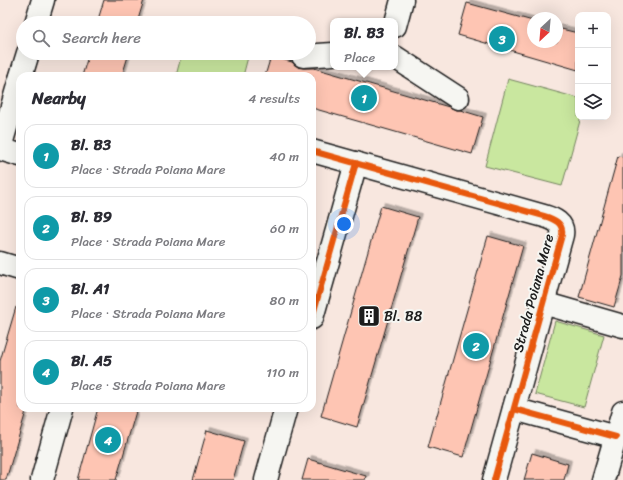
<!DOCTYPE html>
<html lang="en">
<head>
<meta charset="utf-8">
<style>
	body { margin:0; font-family:Sriracha,sans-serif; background:#f2f2f3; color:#2b2b33 }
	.controls { position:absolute; right:12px; top:12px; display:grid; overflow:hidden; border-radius:8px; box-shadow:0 4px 16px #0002 }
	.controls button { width:36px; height:36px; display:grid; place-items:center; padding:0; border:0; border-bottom:1px solid #e1e1e2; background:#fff; color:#2b2b33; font:20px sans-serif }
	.compass { position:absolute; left:527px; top:12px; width:36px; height:36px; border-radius:50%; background:#fff; box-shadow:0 4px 16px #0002; rotate:206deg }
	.you { position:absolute; left:344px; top:224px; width:14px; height:14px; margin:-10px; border:3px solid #fff; border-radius:50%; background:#1a73e8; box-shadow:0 0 0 6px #1a73e833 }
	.badge { display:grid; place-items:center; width:26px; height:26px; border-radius:50%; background:#b45309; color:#fff; font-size:13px; font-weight:700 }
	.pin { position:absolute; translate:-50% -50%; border:2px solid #fff; box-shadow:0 1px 4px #0006 }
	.popup { position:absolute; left:330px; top:18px; width:68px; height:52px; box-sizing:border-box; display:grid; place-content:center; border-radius:8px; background:#fff; filter:drop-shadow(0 1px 3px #0005); font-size:13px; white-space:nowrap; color:#7c7c81 }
	.popup b { font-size:15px; color:#2b2b33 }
	.popup::after { content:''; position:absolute; left:50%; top:100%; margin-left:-8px; border:8px solid transparent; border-top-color:#fff }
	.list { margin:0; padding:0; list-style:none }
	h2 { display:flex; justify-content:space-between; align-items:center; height:52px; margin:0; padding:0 16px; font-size:17px }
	h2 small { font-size:13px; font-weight:400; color:#7c7c81 }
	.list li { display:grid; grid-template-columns:26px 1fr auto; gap:12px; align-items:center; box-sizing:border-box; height:64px; margin:0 8px 8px; padding:0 8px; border:1px solid #e1e1e2; border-radius:12px }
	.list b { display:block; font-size:15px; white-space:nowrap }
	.list p { margin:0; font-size:13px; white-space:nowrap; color:#7c7c81 }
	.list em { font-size:13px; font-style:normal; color:#7c7c81 }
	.icon { flex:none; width:22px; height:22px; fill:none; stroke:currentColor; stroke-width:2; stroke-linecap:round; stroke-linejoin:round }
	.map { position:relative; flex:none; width:623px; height:480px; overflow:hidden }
	.search { position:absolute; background:#fff; box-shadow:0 4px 16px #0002; left:16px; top:16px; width:300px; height:44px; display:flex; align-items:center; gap:10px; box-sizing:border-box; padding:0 14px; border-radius:22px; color:#7c7c81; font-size:15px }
	.panel { position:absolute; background:#fff; box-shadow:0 4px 16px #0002; left:16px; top:72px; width:300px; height:340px; border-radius:12px }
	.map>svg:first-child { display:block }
</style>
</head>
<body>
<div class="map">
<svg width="623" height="480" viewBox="0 0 623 480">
	<defs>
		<filter id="shadow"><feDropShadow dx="3.5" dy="-3.5" stdDeviation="0" flood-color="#0004"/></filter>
	</defs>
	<rect width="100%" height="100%" fill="#f8e7df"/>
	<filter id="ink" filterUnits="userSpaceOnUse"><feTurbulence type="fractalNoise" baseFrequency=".025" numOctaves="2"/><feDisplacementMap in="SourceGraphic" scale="8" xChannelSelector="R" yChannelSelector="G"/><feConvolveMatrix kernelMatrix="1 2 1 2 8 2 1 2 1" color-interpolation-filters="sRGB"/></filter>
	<g filter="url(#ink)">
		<g fill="#c9e79f" stroke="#72825e">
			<polygon points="182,53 233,53 248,57 243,76 176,76"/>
			<polygon points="508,79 578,98 578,117 581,117 562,186 485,166"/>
			<polygon points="555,321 604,335 584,407 535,394"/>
		</g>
		<g fill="#fec5b3" stroke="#1c1c1c" filter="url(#shadow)">
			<polygon points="104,0 144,0 137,23 97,23"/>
			<polygon points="467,3 533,21 533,42 557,42 557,28 578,33 578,70 458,35"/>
			<polygon points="89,53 129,53 122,76 82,76"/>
			<polygon points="271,56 292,62 298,67 304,68 314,68 449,107 457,110 460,110 483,117 472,154 312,108 312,76 265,76"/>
			<polygon points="618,156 623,157 623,276 614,307 579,297"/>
			<polygon points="381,206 418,217 357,427 321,416"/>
			<polygon points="488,236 523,246 463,457 428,447"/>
			<polygon points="16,307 20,308 20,408 27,408 6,480 0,480 0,361"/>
			<polygon points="98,408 137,408 116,480 78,480"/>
			<polygon points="207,430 244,441 233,480 193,480"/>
			<polygon points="532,453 568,464 564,480 524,480"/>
			<polygon points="308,459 366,476 365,480 302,480"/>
		</g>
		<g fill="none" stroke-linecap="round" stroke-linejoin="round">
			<g stroke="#1c1c1c" stroke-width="25">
				<g id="minor">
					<polyline points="395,26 402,0"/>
					<polyline points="303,56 333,54"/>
					<polyline points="395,57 458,98"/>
					<polyline points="0,149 20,155"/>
					<path d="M312,151L544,216C554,219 564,223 562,235L494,480"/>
					<polyline points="0,263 20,269"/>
					<polyline points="543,303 623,326"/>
					<polyline points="312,318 356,163"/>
					<polyline points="514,409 616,437"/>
					<polyline points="42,480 62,408"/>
					<polyline points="266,480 286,408"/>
					<polyline points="603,480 623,412"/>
				</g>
			</g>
			<g stroke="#1c1c1c" stroke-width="25">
				<g id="major">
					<polyline points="36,23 43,0"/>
					<polyline points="21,76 28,53"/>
					<polyline points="0,148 20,79"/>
				</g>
			</g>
			<use href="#minor" stroke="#f6f6f2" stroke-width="22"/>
			<use href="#major" stroke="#f6f6f2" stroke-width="22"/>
			<g stroke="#f6f6f2" stroke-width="8">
				<g id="cycleway">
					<path d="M312,151L544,216C554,219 564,223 562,235L494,480"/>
					<polyline points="312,318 356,163"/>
					<polyline points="514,409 616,437"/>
				</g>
			</g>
			<use href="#cycleway" stroke="#e8590c" stroke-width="6"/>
		</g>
	</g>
	<defs>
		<g id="building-square" transform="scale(1.15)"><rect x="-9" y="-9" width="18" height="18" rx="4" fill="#1c1c1c" stroke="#f6f6f2"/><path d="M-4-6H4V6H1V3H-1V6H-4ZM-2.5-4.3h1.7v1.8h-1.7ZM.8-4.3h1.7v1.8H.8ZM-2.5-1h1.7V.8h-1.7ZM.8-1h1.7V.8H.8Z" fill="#fff"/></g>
	</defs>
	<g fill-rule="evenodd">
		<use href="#building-square" x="369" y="316"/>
	</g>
	<g text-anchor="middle" stroke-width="4" stroke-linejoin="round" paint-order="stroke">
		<g font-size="14" fill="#1c1c1c" stroke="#f6f6f2">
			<text transform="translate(533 293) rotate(-75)" y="5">Strada Poiana Mare</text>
		</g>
		<g font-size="14" fill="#1c1c1c" stroke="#f6f6f2" text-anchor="start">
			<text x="384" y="321">Bl. B8</text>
		</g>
	</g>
</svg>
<div class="controls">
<button>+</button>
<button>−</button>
<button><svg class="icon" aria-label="layers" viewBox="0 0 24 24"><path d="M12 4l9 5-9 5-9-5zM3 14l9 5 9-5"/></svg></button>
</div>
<svg class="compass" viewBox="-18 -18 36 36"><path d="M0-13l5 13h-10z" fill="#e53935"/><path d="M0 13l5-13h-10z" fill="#7c7c81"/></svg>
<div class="you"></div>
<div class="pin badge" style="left:364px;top:98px;background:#0f9aa8">1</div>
<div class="popup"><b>Bl. B3</b>Place</div>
<div class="pin badge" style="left:476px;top:346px;background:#0f9aa8">2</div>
<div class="pin badge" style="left:502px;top:39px;background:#0f9aa8">3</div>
<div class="pin badge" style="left:108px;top:440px;background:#0f9aa8">4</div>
<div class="search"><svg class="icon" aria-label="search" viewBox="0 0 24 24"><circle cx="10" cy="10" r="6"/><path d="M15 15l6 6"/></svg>Search here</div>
<section class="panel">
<h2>Nearby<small>4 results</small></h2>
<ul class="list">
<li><span class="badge" style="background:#0f9aa8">1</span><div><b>Bl. B3</b><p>Place · Strada Poiana Mare</p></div><em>40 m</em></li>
<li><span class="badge" style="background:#0f9aa8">2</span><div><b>Bl. B9</b><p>Place · Strada Poiana Mare</p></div><em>60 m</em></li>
<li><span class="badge" style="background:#0f9aa8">3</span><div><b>Bl. A1</b><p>Place · Strada Poiana Mare</p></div><em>80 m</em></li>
<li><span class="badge" style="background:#0f9aa8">4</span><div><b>Bl. A5</b><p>Place · Strada Poiana Mare</p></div><em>110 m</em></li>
</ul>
</section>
</div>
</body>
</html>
